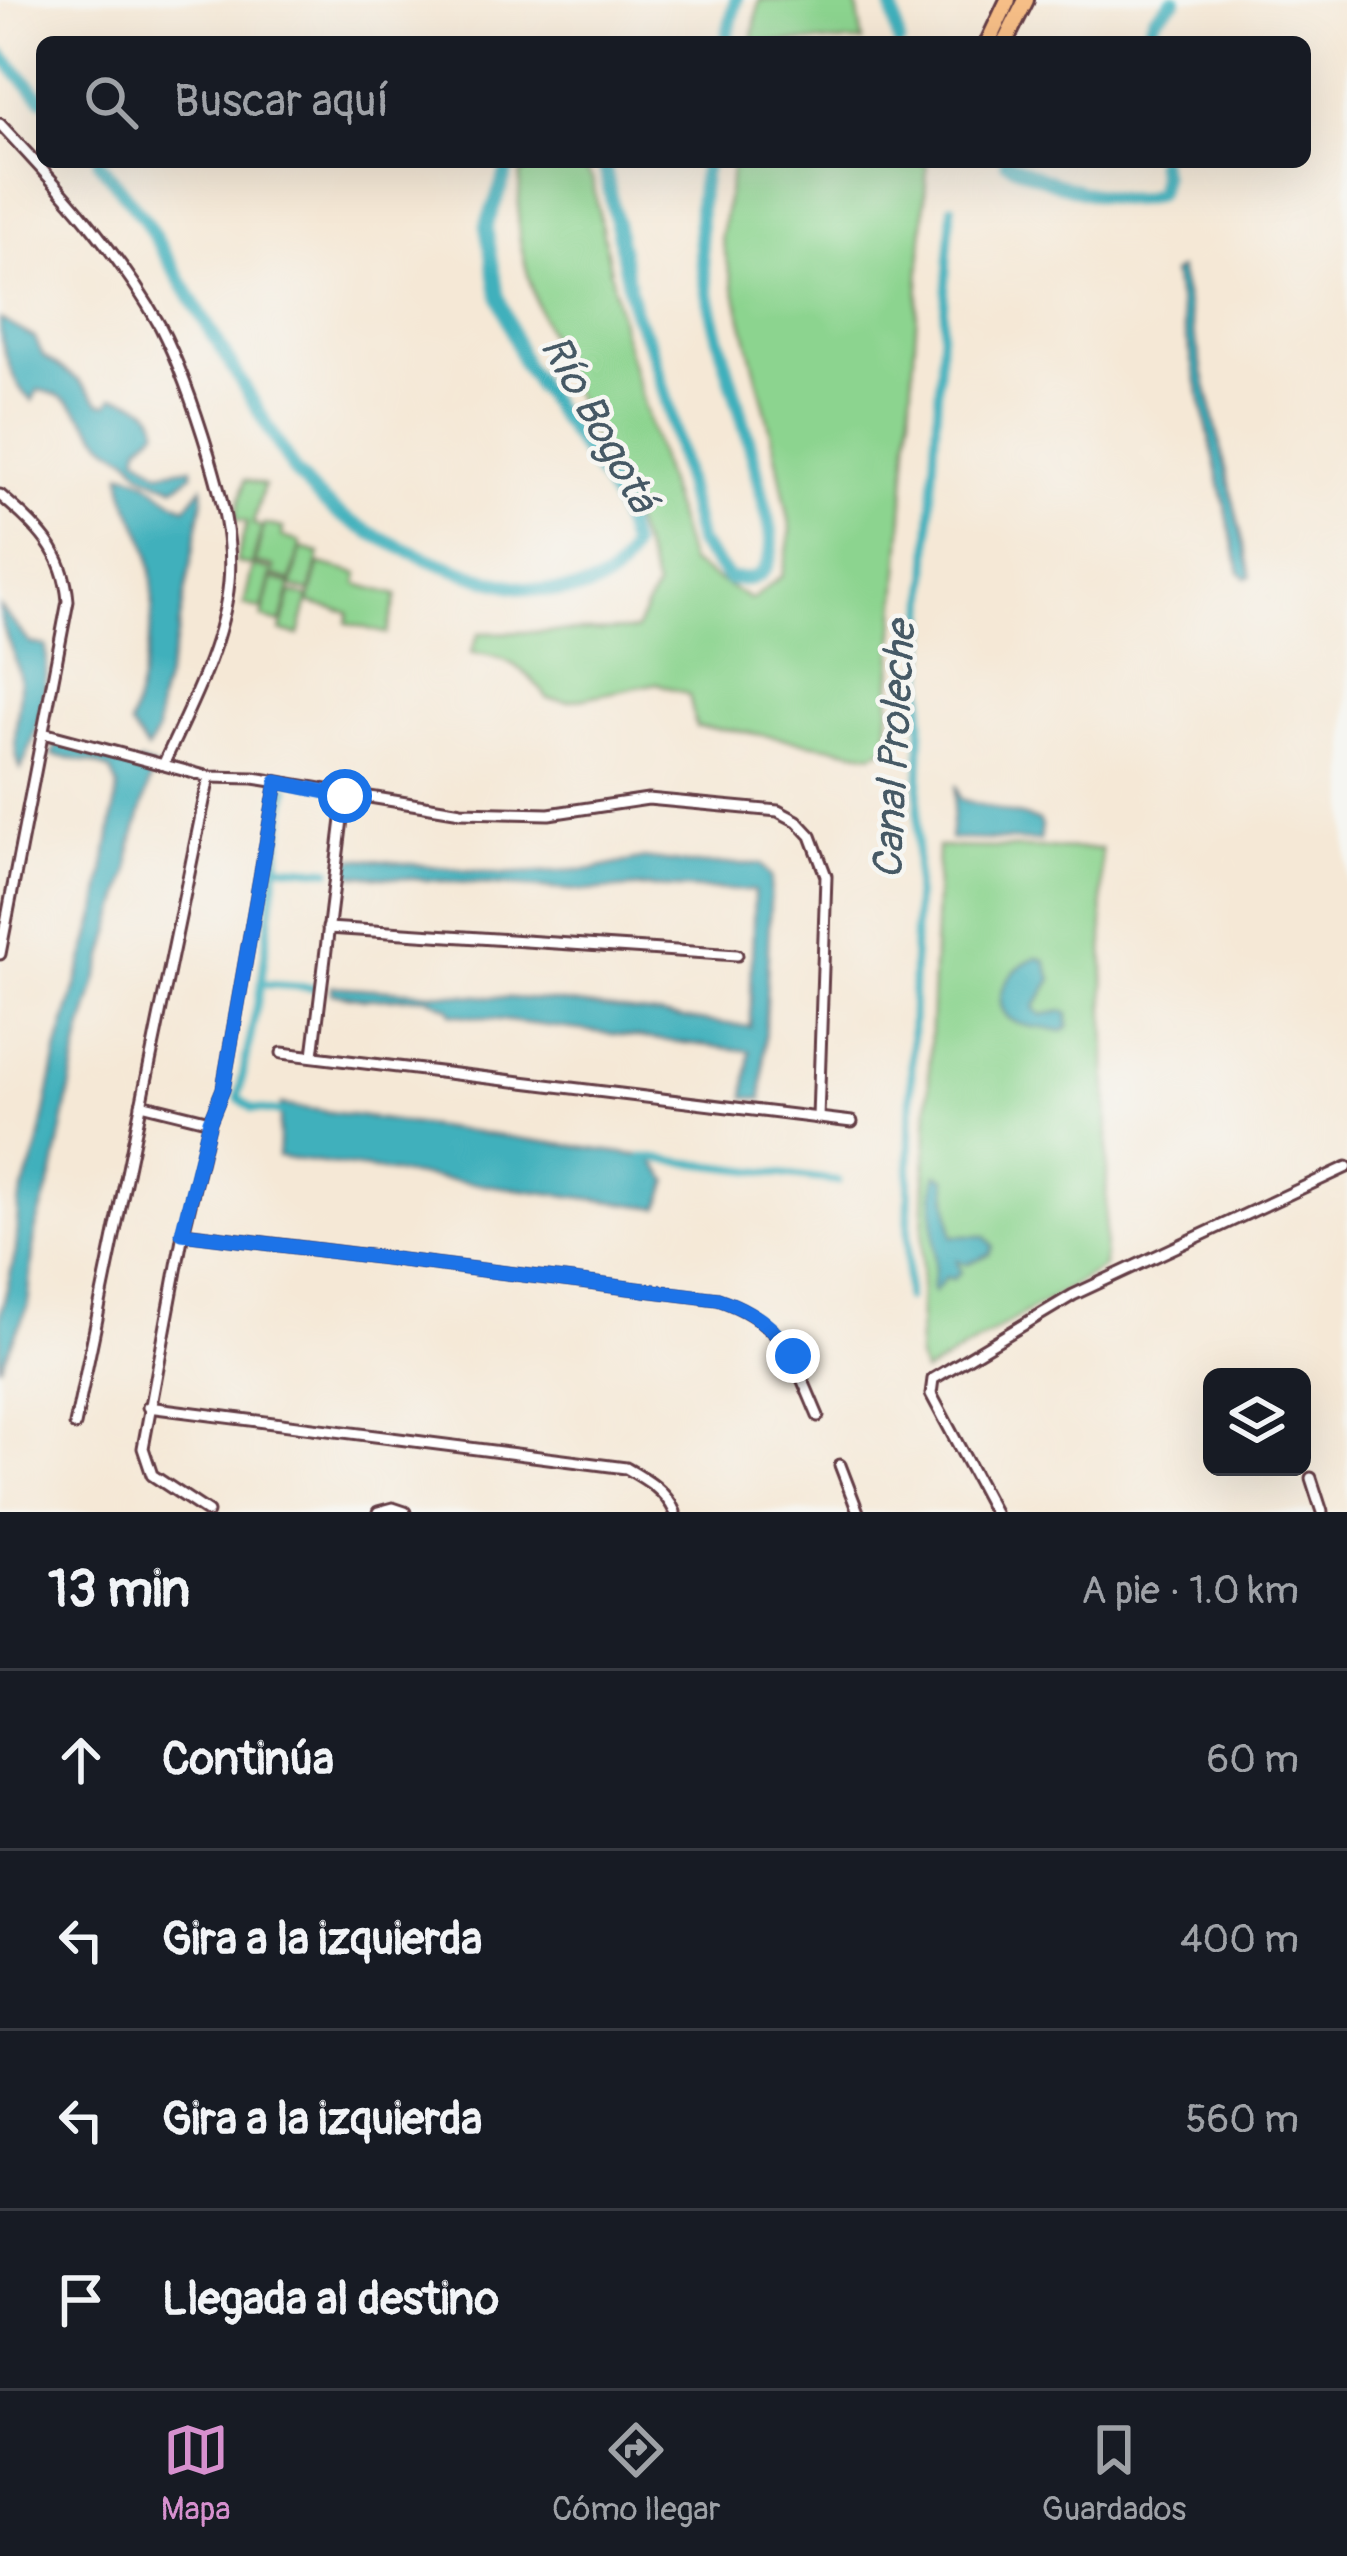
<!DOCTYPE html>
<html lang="es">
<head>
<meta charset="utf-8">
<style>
	body { margin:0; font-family:Pangolin,sans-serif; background:#242831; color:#f1f3f6 }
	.controls { position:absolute; right:36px; bottom:36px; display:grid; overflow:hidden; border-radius:18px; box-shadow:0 12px 48px #0002 }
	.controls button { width:108px; height:108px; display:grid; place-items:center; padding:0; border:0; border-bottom:3px solid #363941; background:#171b24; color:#f1f3f6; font:60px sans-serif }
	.stop { position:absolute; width:36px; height:36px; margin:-27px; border:9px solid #1a73e8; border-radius:50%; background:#fff }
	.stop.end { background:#1a73e8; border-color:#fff; box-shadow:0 3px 12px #0008 }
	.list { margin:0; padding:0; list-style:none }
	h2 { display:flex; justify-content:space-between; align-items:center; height:156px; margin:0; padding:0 48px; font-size:51px }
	h2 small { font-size:39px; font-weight:400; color:#9ea1a6 }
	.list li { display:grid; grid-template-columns:78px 1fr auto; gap:36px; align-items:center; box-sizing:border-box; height:180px; padding:0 48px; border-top:3px solid #363941 }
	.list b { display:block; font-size:45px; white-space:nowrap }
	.list em { font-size:39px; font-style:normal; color:#9ea1a6 }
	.icon { flex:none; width:66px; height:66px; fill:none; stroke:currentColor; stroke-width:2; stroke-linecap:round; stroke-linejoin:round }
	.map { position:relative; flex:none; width:1347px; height:1512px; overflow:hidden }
	.search { position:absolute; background:#171b24; box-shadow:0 12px 48px #0002; left:36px; right:36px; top:36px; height:132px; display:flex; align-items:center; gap:30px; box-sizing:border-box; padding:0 42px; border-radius:18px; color:#9ea1a6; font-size:45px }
	.sheet { height:876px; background:#171b24 }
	nav { display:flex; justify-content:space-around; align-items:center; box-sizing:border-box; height:168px; border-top:3px solid #363941; background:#171b24; font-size:33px; color:#9ea1a6 }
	nav a { display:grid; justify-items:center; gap:6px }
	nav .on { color:#d690ce }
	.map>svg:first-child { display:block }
</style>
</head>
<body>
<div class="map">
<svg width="1347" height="1512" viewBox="0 0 1347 1512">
	<rect width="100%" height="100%" fill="#f6f6f2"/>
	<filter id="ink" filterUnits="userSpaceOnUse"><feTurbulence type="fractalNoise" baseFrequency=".00833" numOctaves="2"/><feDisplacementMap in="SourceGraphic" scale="24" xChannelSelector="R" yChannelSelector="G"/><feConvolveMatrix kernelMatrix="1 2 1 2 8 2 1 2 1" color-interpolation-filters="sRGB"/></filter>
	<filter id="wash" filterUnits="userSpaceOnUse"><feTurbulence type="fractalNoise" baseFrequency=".004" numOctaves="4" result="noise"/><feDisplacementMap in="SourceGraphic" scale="48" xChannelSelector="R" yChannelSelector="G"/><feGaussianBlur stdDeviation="2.7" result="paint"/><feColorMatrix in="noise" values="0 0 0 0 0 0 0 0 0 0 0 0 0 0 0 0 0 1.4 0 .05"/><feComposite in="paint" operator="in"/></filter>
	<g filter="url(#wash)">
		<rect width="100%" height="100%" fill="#f5e8d6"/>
		<g fill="#8cd48f" stroke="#6b7a5d" stroke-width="3">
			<polygon points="759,0 856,0 863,42 752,42"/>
			<path d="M535,162H581L592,179L623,332L690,563L751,600L782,576L791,530L774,444L721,237L733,162H922L927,167L887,747L873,754L733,730L696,727L689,695L657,683L569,701L548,699C528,671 506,654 471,653L479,633L636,630L656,588C622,468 543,363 520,240C516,220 520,196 520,175Z"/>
			<polygon points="245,480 264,485 253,524 262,527 252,566 236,562 247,522 235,519"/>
			<polygon points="264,524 283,528 282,537 301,542 291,581 271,575 262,610 244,605 253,566 274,571 274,567 255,563"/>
			<polygon points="301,548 320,553 310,592 292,587"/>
			<polygon points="319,564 359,574 357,584 397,595 387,634 347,623 349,613 309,603"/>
			<polygon points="272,579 291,584 281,623 262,618"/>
			<polygon points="291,592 309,597 299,635 281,631"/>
			<polygon points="938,847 1101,849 1108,1137 1104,1267 924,1373 918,1359"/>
		</g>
		<g fill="#41b0bc" stroke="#466874" stroke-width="3">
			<polygon points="1179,269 1251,576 1246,578 1240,572 1172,273"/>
			<path d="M0,319L35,338L43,356L78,380L100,403L108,404L113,397C132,399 160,408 157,430L140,445L137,455L159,472L192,467V475L175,487C163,483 149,479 140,471C132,464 135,462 127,457C117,451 111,449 103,441C81,418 74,395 38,390L32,401C12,386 0,344 0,319Z"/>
			<path d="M122,473C149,474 162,500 186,507L202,487L203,500L177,636L159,703L157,733L147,750L130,726C144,673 159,616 150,561C146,530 121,504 122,473Z"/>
			<path d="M0,607L30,643L46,646C50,685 38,734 21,769C8,743 21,710 20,682C18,654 0,634 0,607Z"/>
			<polygon points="57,743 114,757 132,769 140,762 154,767 131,846 129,871 81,1035 53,1174 35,1231 28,1307 0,1367 0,1318 16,1250 18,1205 38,1147 58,1048 97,913 118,787 111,771 93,763 52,755"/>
			<polygon points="956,785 960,799 1039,821 1042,826 1040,841 950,839"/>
			<polygon points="355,858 505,874 594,869 644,858 688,864 761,864 771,877 762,1099 745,1097 750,1051 451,1014 449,1008 426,997 365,999 331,993 332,986 556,1001 750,1027 754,891 649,887 583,891 344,874 344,867"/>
			<path d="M1037,958L1045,960L1052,979L1034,1008L1041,1015L1063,1011L1068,1014V1027L1062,1031C1047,1027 1029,1029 1015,1022C983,1006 1012,963 1037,958Z"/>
			<polygon points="281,1105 650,1157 669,1181 659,1208 278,1157"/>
			<path d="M937,1174L946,1179L952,1236H985L993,1247L989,1254L966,1264L957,1260L961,1272L953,1279L946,1277L934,1292L932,1288C940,1252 927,1213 937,1174Z"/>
		</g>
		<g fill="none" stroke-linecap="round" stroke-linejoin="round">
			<g stroke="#41b0bc" stroke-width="8">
				<polyline points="287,788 261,984 238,1098 253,1109 289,1113"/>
				<polyline points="277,866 329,870"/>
				<polyline points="261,984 319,988"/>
				<polyline points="643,1157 838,1181"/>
				<path d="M907,1298C913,934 922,568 952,206"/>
			</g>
			<g stroke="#41b0bc" stroke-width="14">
				<polyline points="891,0 899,42"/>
				<polyline points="726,42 736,0"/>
				<polyline points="1147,42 1154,18 1175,0"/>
				<polyline points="0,54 42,99"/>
				<path d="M99,162L144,219L295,472C310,488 324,505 342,516C396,551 602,647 631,546L620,509L604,480L524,364L498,295L486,227L510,162"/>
				<path d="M604,162L634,312L650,344L670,411L699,543L729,579C745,580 761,581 768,563C778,539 766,514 761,490C740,385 680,271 706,162"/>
				<path d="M1006,162C1040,179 1124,213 1158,193L1162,177L1159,162"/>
			</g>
		</g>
	</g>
	<g filter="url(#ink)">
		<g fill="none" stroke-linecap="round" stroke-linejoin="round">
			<g stroke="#643d45" stroke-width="15">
				<g id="minor">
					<path d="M0,124C58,186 119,252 160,326C181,367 196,412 209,455C221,496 233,538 229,582C223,645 190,706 164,763"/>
					<path d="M0,495C37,527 64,550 68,601L0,954"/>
					<polyline points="43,733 209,777 254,778 461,812 549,814 648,799 778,811 797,821 811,836 826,876 818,1118"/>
					<polyline points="328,928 737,955"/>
					<polyline points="282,1053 852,1122"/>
					<polyline points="313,1055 345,795"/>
					<polyline points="141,1104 210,1121"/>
					<path d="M183,1233L718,1299C783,1321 793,1358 818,1416"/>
					<path d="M148,1407L626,1468C647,1480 665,1490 675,1512"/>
					<polyline points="75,1425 209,777"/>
					<polyline points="840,1465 858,1512"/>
					<polyline points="1311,1478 1322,1512"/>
					<polyline points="208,1512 152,1475 143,1448 183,1233 210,1121 223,1089 277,782"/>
					<polyline points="378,1512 393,1508 405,1512"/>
					<polyline points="994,1512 931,1394 933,1379 1073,1295 1347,1167"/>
				</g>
			</g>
			<g stroke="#643d45" stroke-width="20">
				<g id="primary">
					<polyline points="988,42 1008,0"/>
					<polyline points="1005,42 1026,0"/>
				</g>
			</g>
			<use href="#minor" stroke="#fff" stroke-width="9"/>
			<use href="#primary" stroke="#f6be87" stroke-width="14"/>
		</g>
	</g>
	<g fill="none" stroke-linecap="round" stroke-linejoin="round" filter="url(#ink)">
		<path stroke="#1a73e8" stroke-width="15" d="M345,796L277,782L223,1089L210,1121L182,1233L718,1299C751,1310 774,1326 793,1356"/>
	</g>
	<g text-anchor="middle" stroke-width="9" stroke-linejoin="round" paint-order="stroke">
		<g font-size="42" font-style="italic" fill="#465965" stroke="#f6f6f2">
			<text transform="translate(600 423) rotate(61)" y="15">Río Bogotá</text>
			<text transform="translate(893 750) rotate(-87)" y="15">Canal Proleche</text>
		</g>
	</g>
</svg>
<div class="controls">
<button><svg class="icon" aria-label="layers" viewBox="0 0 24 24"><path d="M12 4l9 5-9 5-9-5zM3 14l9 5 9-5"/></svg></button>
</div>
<div class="stop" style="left:345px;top:796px"></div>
<div class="stop end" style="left:793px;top:1356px"></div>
<div class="search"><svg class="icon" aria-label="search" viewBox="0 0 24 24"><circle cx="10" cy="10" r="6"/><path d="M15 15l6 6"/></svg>Buscar aquí</div>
</div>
<section class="sheet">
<h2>13 min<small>A pie · 1.0 km</small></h2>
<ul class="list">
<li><svg class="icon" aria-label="ahead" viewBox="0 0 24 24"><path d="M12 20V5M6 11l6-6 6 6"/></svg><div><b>Continúa</b></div><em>60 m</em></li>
<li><svg class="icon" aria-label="left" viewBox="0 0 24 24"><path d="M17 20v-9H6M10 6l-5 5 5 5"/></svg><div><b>Gira a la izquierda</b></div><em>400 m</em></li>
<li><svg class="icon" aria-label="left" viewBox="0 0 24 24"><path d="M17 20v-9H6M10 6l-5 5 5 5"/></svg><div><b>Gira a la izquierda</b></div><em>560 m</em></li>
<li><svg class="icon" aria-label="arrive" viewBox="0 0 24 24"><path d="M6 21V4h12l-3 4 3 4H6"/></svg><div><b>Llegada al destino</b></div></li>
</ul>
</section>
<nav>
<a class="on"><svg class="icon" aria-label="map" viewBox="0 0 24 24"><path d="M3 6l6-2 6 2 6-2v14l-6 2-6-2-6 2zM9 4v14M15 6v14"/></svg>Mapa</a>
<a><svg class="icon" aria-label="directions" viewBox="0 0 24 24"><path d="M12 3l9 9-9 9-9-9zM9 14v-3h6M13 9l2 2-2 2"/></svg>Cómo llegar</a>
<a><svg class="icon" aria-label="saved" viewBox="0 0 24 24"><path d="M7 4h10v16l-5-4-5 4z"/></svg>Guardados</a>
</nav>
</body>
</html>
